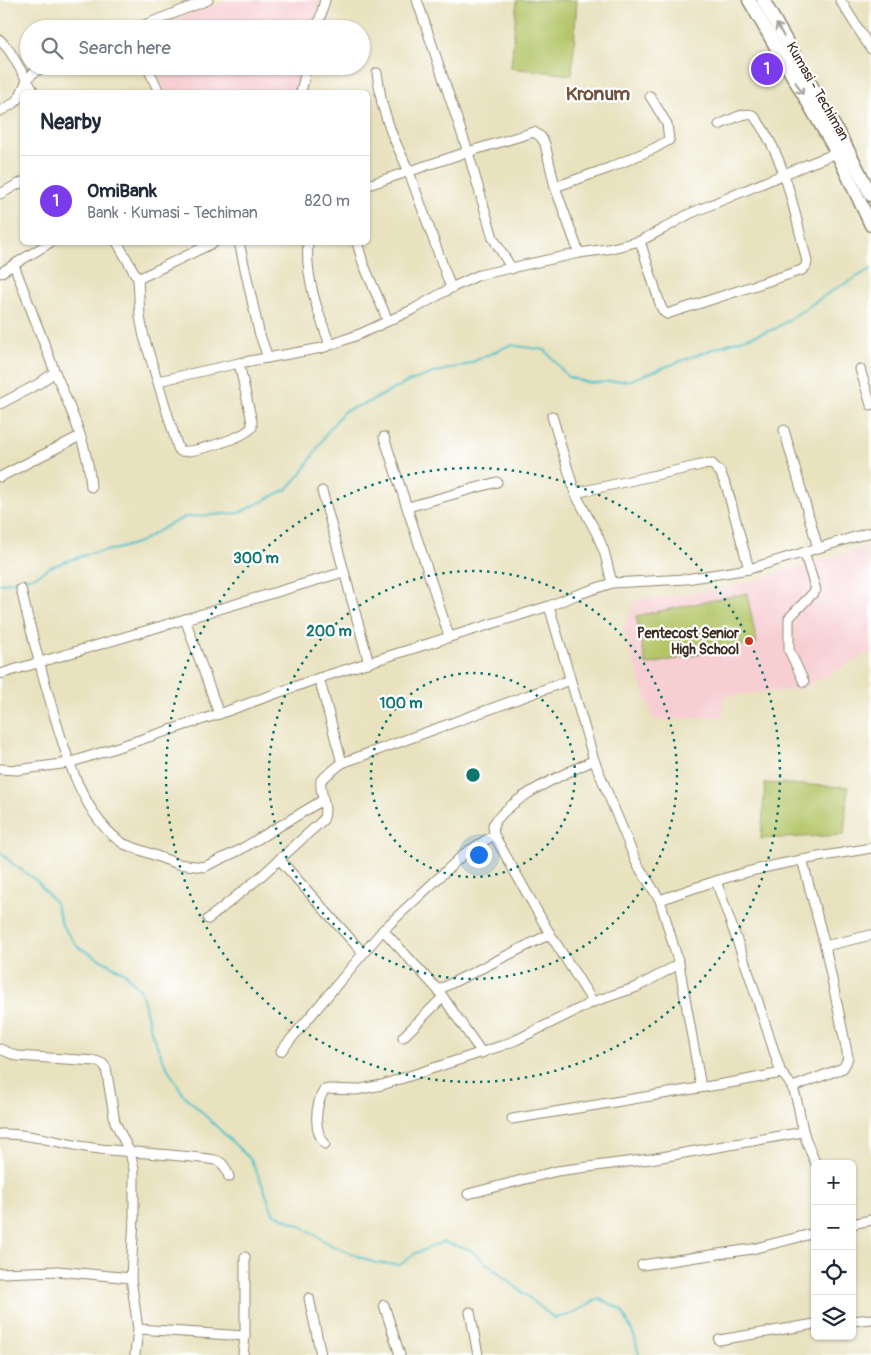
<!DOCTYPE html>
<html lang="en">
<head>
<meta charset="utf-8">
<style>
	body { margin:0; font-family:Pangolin,sans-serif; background:#f2f2f3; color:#1f2937 }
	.controls { position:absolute; right:15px; bottom:15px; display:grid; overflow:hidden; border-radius:8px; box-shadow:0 1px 4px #0004 }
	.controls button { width:45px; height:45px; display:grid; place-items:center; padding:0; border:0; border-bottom:1px solid #e0e1e3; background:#fff; color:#1f2937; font:25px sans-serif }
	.you { position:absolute; left:478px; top:854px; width:18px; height:18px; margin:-12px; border:4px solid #fff; border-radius:50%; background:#1a73e8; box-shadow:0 0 0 8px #1a73e833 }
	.badge { display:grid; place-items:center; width:32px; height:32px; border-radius:50%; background:#7c3aed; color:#fff; font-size:16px; font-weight:700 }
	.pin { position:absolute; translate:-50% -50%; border:2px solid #fff; box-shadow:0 1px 5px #0006 }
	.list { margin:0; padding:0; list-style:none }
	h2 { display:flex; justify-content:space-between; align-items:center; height:65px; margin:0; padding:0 20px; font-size:21px }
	h2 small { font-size:16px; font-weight:400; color:#747a83 }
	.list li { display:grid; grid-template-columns:32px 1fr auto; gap:15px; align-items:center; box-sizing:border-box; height:90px; padding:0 20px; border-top:1px solid #e0e1e3 }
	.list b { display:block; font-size:19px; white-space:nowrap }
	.list p { margin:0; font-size:16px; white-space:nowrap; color:#747a83 }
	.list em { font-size:16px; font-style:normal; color:#747a83 }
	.icon { flex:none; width:28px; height:28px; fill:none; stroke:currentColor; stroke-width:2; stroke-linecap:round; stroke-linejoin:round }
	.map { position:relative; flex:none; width:871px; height:1355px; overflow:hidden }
	.search { position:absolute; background:#fff; box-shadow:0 1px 4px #0004; left:20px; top:20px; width:350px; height:55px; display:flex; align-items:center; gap:12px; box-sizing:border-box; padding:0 18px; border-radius:28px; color:#747a83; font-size:19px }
	.panel { position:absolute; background:#fff; box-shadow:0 1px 4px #0004; left:20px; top:90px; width:350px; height:155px; border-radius:8px }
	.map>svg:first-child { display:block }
</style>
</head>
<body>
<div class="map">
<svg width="871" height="1355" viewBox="0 0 871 1355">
	<rect width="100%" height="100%" fill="#fff"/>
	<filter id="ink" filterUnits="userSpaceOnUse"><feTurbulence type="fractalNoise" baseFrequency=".02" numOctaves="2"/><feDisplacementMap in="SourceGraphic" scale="10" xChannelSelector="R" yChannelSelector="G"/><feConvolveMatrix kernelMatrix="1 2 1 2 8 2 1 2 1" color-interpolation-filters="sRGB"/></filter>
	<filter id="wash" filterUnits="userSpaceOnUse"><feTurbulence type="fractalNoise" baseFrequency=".0096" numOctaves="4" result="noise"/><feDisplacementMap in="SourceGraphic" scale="20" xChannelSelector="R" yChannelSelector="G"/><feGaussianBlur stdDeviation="1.12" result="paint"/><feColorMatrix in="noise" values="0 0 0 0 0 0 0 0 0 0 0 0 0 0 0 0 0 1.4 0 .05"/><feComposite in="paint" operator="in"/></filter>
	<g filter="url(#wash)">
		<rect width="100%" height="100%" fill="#e8e2bf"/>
		<g fill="#f7cfd3">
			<polygon points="230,0 320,0 312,29 147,29"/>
			<polygon points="155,66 303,66 296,92 166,92"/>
			<polygon points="864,548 871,573 871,652 802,689 723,696 724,716 654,721 623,630 636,600 724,589"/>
		</g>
		<g fill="#b4c568" stroke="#787843">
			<polygon points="517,0 577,0 572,75 511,68"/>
			<polygon points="747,593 757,643 646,665 636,616"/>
			<polygon points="765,783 848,787 844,835 761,839"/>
		</g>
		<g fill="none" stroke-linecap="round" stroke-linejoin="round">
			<g stroke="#53c1ca" stroke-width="2">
				<polyline points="0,584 36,576 50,567 91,553 117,549 140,542 170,524 186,517 239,513 287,489 302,473 328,431 344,411 367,403 408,382 436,372 466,365 510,345 545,350 568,377 590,383 631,380 718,347 775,329 830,292 871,269"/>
				<polyline points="0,852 13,864 37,881 55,903 63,927 78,947 125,973 141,991 152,1034 164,1062 183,1094 251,1160 263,1186 273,1213 301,1226 331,1245 375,1263 400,1265 414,1254 442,1242 469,1249 554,1318 570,1315 599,1298 622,1310 635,1338 639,1355"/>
			</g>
		</g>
	</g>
	<g filter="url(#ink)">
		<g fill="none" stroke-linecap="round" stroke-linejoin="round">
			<g stroke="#92866e" stroke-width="11">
				<g id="minor">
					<polyline points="417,0 468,152 493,238 512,269"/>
					<polyline points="840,0 871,49"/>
					<polyline points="134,29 208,0"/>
					<polyline points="317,29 325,0"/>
					<polyline points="0,40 9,50 34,92"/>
					<polyline points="147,66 159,92"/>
					<polyline points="377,73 382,104 391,132 409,172 451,288"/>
					<polyline points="301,92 307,66"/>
					<polyline points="0,111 14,103 20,96 27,80 32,74 45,66"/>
					<polyline points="368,185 461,154 534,132 541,137 545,144 555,187 579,253"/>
					<polyline points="555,187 609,168 655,148 669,140 667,124 650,96"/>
					<polyline points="0,194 22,182"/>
					<path d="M640,241L661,307L664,312L667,314L802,270L806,266L807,261C795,216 787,163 759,123C757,121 755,116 752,115C745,111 726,122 719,125"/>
					<path d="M117,242L138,279L140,317L144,337L178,448L180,451C193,453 244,438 252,427V422L239,363"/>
					<polyline points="239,242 259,332 268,358"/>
					<path d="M308,242C305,278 318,312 330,345"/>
					<polyline points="357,242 363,263 388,321"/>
					<polyline points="0,273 51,242"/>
					<polyline points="138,279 215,242"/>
					<polyline points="860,369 871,405"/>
					<path d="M55,372C70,408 89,448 91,487"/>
					<polyline points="158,381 239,363 322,348 360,334 414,309 451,288 479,275 579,253 608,249 640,241 663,229 689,214 806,165 837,153"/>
					<polyline points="0,404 38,384 55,372 14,265"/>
					<polyline points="552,416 575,493 597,534 604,551 612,583"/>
					<polyline points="784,430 818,548"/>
					<polyline points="384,437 449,636"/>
					<polyline points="0,477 80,436"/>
					<polyline points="322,491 369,663"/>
					<polyline points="575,493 701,465 712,464 720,472 727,488 749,569"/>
					<polyline points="408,507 497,482"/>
					<path d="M21,589C30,628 40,666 51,704C64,749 83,819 124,844L178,864L204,867L238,851L323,800"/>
					<polyline points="549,606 594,760 637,864 660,900 679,964 701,1087"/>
					<polyline points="185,619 219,714"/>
					<polyline points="0,674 344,572"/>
					<polyline points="319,678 342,763"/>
					<polyline points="804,682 789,650 789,618 816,590 804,552"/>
					<polyline points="0,769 17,770 69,763 219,714 319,678 549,606 576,595 612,583 686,579 749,569 871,532"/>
					<polyline points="279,859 363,953"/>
					<polyline points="716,881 750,977 781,1073"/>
					<path d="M660,900C685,891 711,882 736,875C781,862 826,856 871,848"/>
					<path d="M208,919L259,878L323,820C329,807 319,794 321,780L342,763L570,680"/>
					<polyline points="383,930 438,990 482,1053"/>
					<polyline points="825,946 871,935"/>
					<polyline points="438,990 550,934"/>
					<path d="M593,1002L550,934L494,835L493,825C511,796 563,775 594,760"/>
					<polyline points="403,1037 443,997"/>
					<polyline points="0,1049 17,1056 96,1061 103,1064 106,1068 115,1122 130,1153 134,1169 134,1216 131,1278"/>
					<polyline points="281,1051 383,930 465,853 494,835"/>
					<polyline points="793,1087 843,1068 846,1063 848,1057 825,946 802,859"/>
					<path d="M512,1119L741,1081L781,1073C798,1088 798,1109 803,1130C806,1142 811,1153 816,1164"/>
					<path d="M0,1134C31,1133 61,1144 92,1148C133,1153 174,1154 215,1160C224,1162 226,1169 229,1177"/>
					<path d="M325,1144C313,1130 315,1106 324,1090L328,1089L356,1090L382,1085L501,1046L516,1040L593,1002L637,987L679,964"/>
					<polyline points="468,1194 557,1171 650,1159 803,1132"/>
					<polyline points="852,1224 871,1220"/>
					<polyline points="642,1265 752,1249 815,1233"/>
					<polyline points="0,1273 58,1271 131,1278 138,1329 135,1355"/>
					<polyline points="309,1298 321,1355"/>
					<polyline points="384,1305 400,1355"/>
					<polyline points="470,1312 478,1355"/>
					<polyline points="852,1321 871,1319"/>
					<polyline points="138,1329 245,1336 243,1355"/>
					<polyline points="245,1336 245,1257"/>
					<polyline points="719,1340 815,1324"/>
				</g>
			</g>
			<g stroke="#92866e" stroke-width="15">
				<g id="highway">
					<polyline points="749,0 837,153 871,225"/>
					<polyline points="763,0 850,154 871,195"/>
				</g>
			</g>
			<use href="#minor" stroke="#fff" stroke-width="9"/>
			<use href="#highway" stroke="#fff" stroke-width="12"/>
		</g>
		<defs><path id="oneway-shaft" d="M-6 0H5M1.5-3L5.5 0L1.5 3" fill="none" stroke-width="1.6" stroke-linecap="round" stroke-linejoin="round" transform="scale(1.25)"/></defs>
		<g stroke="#a79f9a">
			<use href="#oneway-shaft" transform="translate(780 30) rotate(-120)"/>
			<use href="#oneway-shaft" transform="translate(799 88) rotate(59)"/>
		</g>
	</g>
	<g fill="none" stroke="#0f766e" stroke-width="2.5" stroke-dasharray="2.5 5">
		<circle cx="473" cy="775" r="102"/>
		<circle cx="473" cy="775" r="204"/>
		<circle cx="473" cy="775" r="307"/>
	</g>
	<circle fill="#c8321e" stroke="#fff" stroke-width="2" cx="749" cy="641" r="5"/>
	<g text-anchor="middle" stroke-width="4.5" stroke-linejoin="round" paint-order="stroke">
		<g font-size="14" fill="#3b2a1e" stroke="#fff">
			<text transform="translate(818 91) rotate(60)" y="5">Kumasi - Techiman</text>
		</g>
		<g font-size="14" font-weight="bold" fill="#3b2a1e" stroke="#fff" text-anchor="end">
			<text x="739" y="638">Pentecost Senior<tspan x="739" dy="16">High School</tspan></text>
		</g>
		<g font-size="19" font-weight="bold" fill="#70513e" stroke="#fff">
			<text x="598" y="100">Kronum</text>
		</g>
	</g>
	<circle cx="473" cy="775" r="8" fill="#0f766e" stroke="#fff" stroke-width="2.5"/>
	<g font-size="15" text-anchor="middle" font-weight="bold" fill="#0f766e" stroke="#fff" stroke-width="4.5" stroke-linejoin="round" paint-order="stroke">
		<text x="256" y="563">300 m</text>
		<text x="329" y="636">200 m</text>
		<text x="401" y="708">100 m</text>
	</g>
</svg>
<div class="controls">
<button>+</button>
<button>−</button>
<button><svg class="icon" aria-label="locate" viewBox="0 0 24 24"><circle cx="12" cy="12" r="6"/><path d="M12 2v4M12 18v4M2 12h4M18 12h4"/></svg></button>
<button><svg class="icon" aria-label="layers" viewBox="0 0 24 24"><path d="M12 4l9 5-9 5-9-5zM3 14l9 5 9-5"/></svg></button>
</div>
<div class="you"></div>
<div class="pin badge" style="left:767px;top:69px">1</div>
<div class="search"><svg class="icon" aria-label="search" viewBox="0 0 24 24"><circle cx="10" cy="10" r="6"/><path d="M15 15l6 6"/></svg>Search here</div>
<section class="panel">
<h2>Nearby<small></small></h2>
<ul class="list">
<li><span class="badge">1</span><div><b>OmiBank</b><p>Bank · Kumasi - Techiman</p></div><em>820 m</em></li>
</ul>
</section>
</div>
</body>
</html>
